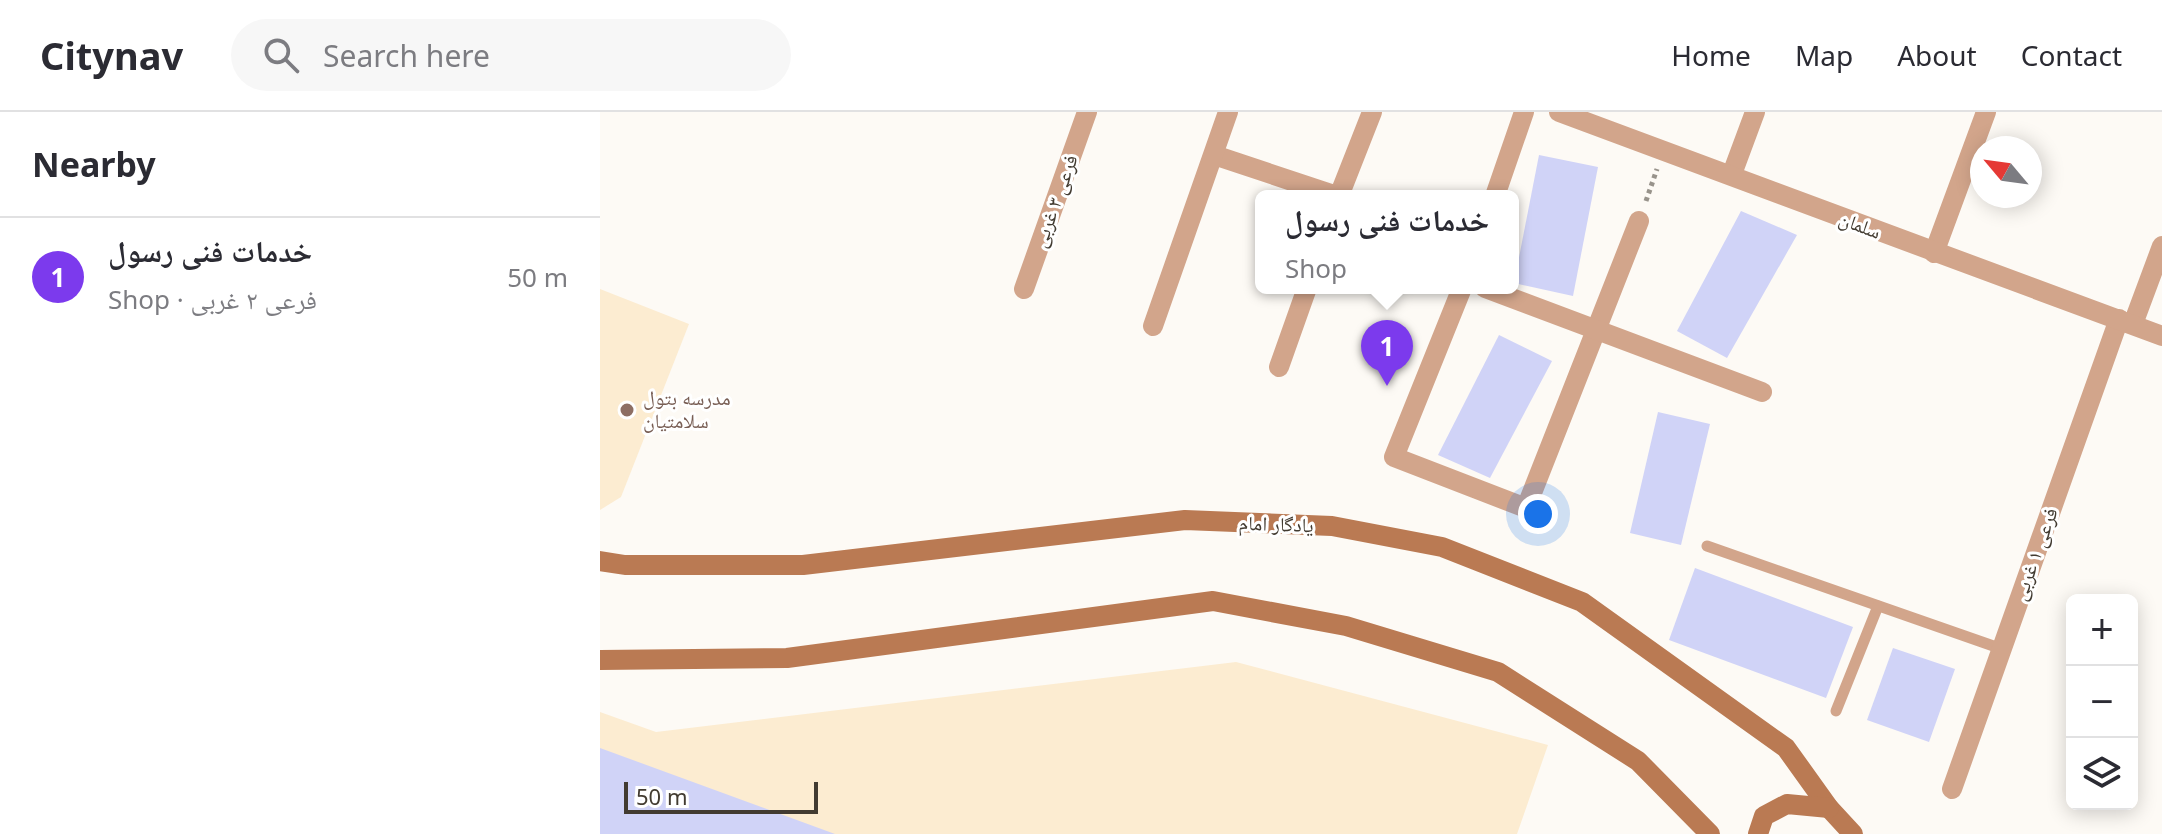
<!DOCTYPE html>
<html lang="en">
<head>
<meta charset="utf-8">
<style>
	body { margin:0; font-family:"Noto Sans","Noto Naskh Arabic",sans-serif; background:#f7f7f7; color:#2b2b33 }
	.controls { position:absolute; right:24px; bottom:24px; display:grid; overflow:hidden; border-radius:12px; box-shadow:0 4px 20px #0003 }
	.controls button { width:72px; height:72px; display:grid; place-items:center; padding:0; border:0; border-bottom:2px solid #e1e1e2; background:#fff; color:#2b2b33; font:40px sans-serif }
	.compass { position:absolute; left:1370px; top:24px; width:72px; height:72px; border-radius:50%; background:#fff; box-shadow:0 4px 20px #0003; rotate:299deg }
	.scale { position:absolute; left:24px; bottom:20px; width:194px; box-sizing:border-box; padding-left:8px; border:4px solid #423b31; border-top:0; font-size:22px; line-height:28px; white-space:nowrap; color:#423b31; -webkit-text-stroke:6px #fff; paint-order:stroke }
	.you { position:absolute; left:938px; top:402px; width:28px; height:28px; margin:-20px; border:6px solid #fff; border-radius:50%; background:#1a73e8; box-shadow:0 0 0 12px #1a73e833 }
	.badge { display:grid; place-items:center; width:52px; height:52px; border-radius:50%; background:#7c3aed; color:#fff; font-size:26px; font-weight:700 }
	.pin { position:absolute; translate:-50% -66px; filter:drop-shadow(0 2px 4px #0008) }
	.pin::after { content:''; position:absolute; top:42px; width:28px; height:24px; background:inherit; clip-path:polygon(0 0,100% 0,50% 100%) }
	.popup { position:absolute; left:655px; top:78px; width:264px; height:104px; box-sizing:border-box; display:grid; place-content:center; border-radius:12px; background:#fff; filter:drop-shadow(0 2px 6px #0005); font-size:26px; white-space:nowrap; color:#7c7c81 }
	.popup b { font-size:30px; color:#2b2b33 }
	.popup::after { content:''; position:absolute; left:50%; top:100%; margin-left:-16px; border:16px solid transparent; border-top-color:#fff }
	.list { margin:0; padding:0; list-style:none }
	h2 { display:flex; justify-content:space-between; align-items:center; height:104px; margin:0; padding:0 32px; font-size:34px }
	h2 small { font-size:26px; font-weight:400; color:#7c7c81 }
	.list li { display:grid; grid-template-columns:52px 1fr auto; gap:24px; align-items:center; box-sizing:border-box; height:120px; padding:0 32px; border-top:2px solid #e1e1e2 }
	.list b { display:block; font-size:30px; white-space:nowrap }
	.list p { margin:0; font-size:26px; white-space:nowrap; color:#7c7c81 }
	.list em { font-size:26px; font-style:normal; color:#7c7c81 }
	.icon { flex:none; width:44px; height:44px; fill:none; stroke:currentColor; stroke-width:2; stroke-linecap:round; stroke-linejoin:round }
	.map { position:relative; flex:none; width:1562px; height:722px; overflow:hidden }
	header { display:flex; align-items:center; gap:48px; box-sizing:border-box; height:112px; padding:0 40px; background:#fff; border-bottom:2px solid #e1e1e2 }
	header strong { font-size:38px }
	nav { display:flex; gap:44px; margin-inline-start:auto; font-size:28px }
	.search { width:560px; height:72px; background:#f7f7f7; display:flex; align-items:center; gap:20px; box-sizing:border-box; padding:0 28px; border-radius:44px; color:#7c7c81; font-size:30px }
	main { display:flex }
	aside { flex:1; background:#fff }
	.map>svg:first-child { display:block }
</style>
</head>
<body>
<header>
<strong>Citynav</strong>
<div class="search"><svg class="icon" aria-label="search" viewBox="0 0 24 24"><circle cx="10" cy="10" r="6"/><path d="M15 15l6 6"/></svg>Search here</div>
<nav><a>Home</a><a>Map</a><a>About</a><a>Contact</a></nav>
</header>
<main>
<aside>
<h2>Nearby<small></small></h2>
<ul class="list">
<li><span class="badge">1</span><div><b>خدمات فنی رسول</b><p>Shop · فرعی ۲ غربی</p></div><em>50 m</em></li>
</ul>
</aside>
<div class="map">
<svg width="1562" height="722" viewBox="0 0 1562 722">
	<rect width="100%" height="100%" fill="#fdfaf5"/>
	<g fill="#fcecd1">
		<polygon points="0,177 89,212 21,385 0,398"/>
		<polygon points="636,550 948,633 917,722 0,722 0,600 56,620"/>
	</g>
	<g fill="#d0d3f7">
		<polygon points="939,43 998,55 973,184 914,171"/>
		<polygon points="1141,99 1197,123 1127,246 1077,219"/>
		<polygon points="899,223 952,249 890,366 838,343"/>
		<polygon points="1058,300 1110,312 1081,433 1030,421"/>
		<polygon points="1095,456 1253,515 1226,586 1069,528"/>
		<polygon points="1293,536 1355,557 1329,630 1267,608"/>
		<polygon points="0,636 235,722 0,722"/>
	</g>
	<g fill="none" stroke-linecap="round" stroke-linejoin="round">
		<polyline stroke="#98938b" stroke-width="5" stroke-dasharray="4 4" stroke-linecap="butt" points="1046,89 1057,57"/>
		<g stroke="#d2a58b" stroke-width="11">
			<polyline points="1107,434 1402,537"/>
			<polyline points="1236,599 1278,494"/>
		</g>
		<g stroke="#d2a58b" stroke-width="20">
			<polyline points="614,43 737,84"/>
			<polyline points="1132,62 1155,0"/>
			<polyline points="739,84 772,0"/>
			<polyline points="895,84 924,0"/>
			<polyline points="1334,141 1386,0"/>
			<polyline points="862,176 794,345 926,396 1039,109"/>
			<polyline points="885,176 1162,280"/>
			<polyline points="424,177 487,0"/>
			<polyline points="1533,212 1562,134"/>
			<polyline points="553,214 628,0"/>
			<polyline points="679,255 707,176"/>
			<polyline points="1352,677 1519,207"/>
		</g>
		<polyline stroke="#d2a58b" stroke-width="20" points="959,0 1562,224"/>
		<g stroke="#ba7a53" stroke-width="20">
			<polyline points="0,449 25,453 203,453 585,408 732,414 842,435 982,490 1186,636 1229,696 1253,722"/>
			<polyline points="0,548 187,546 613,489 746,514 898,560 1038,649 1110,722"/>
			<polyline points="1158,722 1164,704 1187,692 1229,696"/>
		</g>
	</g>
	<circle fill="#8d6e63" stroke="#fff" stroke-width="3" cx="27" cy="298" r="8"/>
	<g text-anchor="middle" stroke-width="6" stroke-linejoin="round" paint-order="stroke">
		<g font-size="20" fill="#423b31" stroke="#fff">
			<text transform="translate(455 89) rotate(-70)" y="7">فرعی ۳ غربی</text>
			<text transform="translate(1260 113) rotate(21)" y="7">سلمان</text>
			<text transform="translate(676 412) rotate(2)" y="7">یادگار امام</text>
			<text transform="translate(1435 442) rotate(-70)" y="7">فرعی ۱ غربی</text>
		</g>
		<g font-size="20" fill="#785e54" stroke="#fff" text-anchor="start">
			<text x="43" y="293">مدرسه بتول<tspan x="43" dy="23">سلامتیان</tspan></text>
		</g>
	</g>
</svg>
<div class="controls">
<button>+</button>
<button>−</button>
<button><svg class="icon" aria-label="layers" viewBox="0 0 24 24"><path d="M12 4l9 5-9 5-9-5zM3 14l9 5 9-5"/></svg></button>
</div>
<svg class="compass" viewBox="-18 -18 36 36"><path d="M0-13l5 13h-10z" fill="#e53935"/><path d="M0 13l5-13h-10z" fill="#7c7c81"/></svg>
<div class="scale">50 m</div>
<div class="you"></div>
<div class="pin badge" style="left:787px;top:274px">1</div>
<div class="popup"><b>خدمات فنی رسول</b>Shop</div>
</div>
</main>
</body>
</html>
